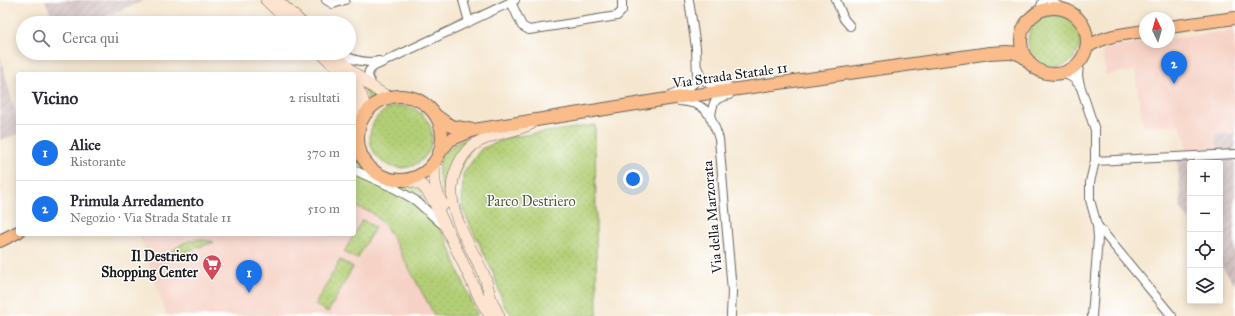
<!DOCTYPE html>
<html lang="it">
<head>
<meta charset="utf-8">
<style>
	body { margin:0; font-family:"IM FELL Great Primer",serif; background:#f2f2f3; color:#2b2b33 }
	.controls { position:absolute; right:12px; bottom:12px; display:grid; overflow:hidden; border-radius:4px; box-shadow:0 2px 10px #0003 }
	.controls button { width:36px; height:36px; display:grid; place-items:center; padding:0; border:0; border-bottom:1px solid #e1e1e2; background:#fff; color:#2b2b33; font:20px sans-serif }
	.compass { position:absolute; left:1139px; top:12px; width:36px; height:36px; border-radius:50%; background:#fff; box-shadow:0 2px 10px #0003; rotate:355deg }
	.you { position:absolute; left:633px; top:179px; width:14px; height:14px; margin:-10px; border:3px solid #fff; border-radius:50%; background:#1a73e8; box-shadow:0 0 0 6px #1a73e833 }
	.badge { display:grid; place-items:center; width:26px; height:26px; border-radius:50%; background:#1a73e8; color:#fff; font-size:13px; font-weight:700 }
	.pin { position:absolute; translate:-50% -33px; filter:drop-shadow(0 1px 2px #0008) }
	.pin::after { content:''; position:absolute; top:21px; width:14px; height:12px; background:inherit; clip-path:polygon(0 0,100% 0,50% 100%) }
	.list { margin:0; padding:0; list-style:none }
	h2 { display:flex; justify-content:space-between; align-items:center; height:52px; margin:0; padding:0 16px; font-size:17px }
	h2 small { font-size:13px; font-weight:400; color:#7c7c81 }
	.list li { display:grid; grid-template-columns:26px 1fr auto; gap:12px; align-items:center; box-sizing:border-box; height:56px; padding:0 16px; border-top:1px solid #e1e1e2 }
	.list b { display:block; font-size:15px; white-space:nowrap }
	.list p { margin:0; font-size:13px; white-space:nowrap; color:#7c7c81 }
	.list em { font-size:13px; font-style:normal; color:#7c7c81 }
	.icon { flex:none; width:22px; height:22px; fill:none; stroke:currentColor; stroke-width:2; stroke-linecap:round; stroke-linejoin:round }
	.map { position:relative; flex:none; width:1235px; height:316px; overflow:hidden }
	.search { position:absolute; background:#fff; box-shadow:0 2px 10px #0003; left:16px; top:16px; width:340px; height:44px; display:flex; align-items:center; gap:10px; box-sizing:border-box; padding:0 14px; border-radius:22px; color:#7c7c81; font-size:15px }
	.panel { position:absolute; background:#fff; box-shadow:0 2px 10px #0003; left:16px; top:72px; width:340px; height:164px; border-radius:4px }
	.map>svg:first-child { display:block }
</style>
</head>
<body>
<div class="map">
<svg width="1235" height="316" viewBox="0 0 1235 316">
	<defs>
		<pattern id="industrial-furrows" width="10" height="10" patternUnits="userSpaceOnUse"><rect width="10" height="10" fill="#d1bfbf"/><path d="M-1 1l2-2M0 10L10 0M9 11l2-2" fill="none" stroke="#b3a4a4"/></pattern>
		<pattern id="green-dots" width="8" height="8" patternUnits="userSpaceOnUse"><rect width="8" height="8" fill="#b3cf76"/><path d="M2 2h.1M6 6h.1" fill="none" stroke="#99b166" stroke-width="1.8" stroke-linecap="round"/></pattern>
	</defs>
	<rect width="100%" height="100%" fill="#fff"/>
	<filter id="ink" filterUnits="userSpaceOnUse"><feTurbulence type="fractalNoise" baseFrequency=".025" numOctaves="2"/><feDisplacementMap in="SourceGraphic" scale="8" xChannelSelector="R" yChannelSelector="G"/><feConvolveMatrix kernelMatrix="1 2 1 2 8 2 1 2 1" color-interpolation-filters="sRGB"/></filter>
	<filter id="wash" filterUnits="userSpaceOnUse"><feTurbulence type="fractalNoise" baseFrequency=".012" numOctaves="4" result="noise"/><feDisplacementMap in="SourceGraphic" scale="16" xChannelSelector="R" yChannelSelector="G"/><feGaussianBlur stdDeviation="0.9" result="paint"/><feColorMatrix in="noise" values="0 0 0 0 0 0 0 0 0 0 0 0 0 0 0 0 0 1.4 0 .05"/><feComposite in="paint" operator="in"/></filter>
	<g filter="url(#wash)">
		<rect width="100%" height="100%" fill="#f5e6cf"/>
		<g fill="#f6d1c5">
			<polygon points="1235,30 1235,133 1216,134 1217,153 1187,154 1185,137 1179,124 1143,127 1135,70 1106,75 1102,53 1106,47 1148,42 1169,42 1169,39"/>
			<polygon points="354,206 371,212 386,226 435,316 167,316 139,234 354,234"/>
		</g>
		<g fill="url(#industrial-furrows)">
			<polygon points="45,0 145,0 91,23 55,23"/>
			<polygon points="0,56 18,122 18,134 0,140"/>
			<polygon points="1235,133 1235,285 1220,264 1220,163 1190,163 1190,221 1181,209 1177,154 1217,153 1216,134"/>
		</g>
		<g fill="url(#green-dots)" stroke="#687649">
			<circle cx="1054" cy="41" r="26"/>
			<polygon points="360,83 370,93 380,100 371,105 367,95"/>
			<circle cx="401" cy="137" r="31"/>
			<polygon points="595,125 597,316 513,316 504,305 492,270 462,208 463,174 481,149 510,137"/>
			<path d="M481,135L474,141L448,198L445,200C443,192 440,184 439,175C435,149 460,140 481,135Z"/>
			<polygon points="354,161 364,165 383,178 407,183 421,190 425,202 354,167"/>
			<polygon points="354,174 396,192 409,200 434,221 442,231 447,240 460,275 478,316 435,316 386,226 371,212 354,206"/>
			<polygon points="362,220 375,227 357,259 344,252"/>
			<path d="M199,239L214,242L167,258C175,246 185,241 199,239Z"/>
			<polygon points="340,260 353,267 328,312 315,305"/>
		</g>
	</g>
	<g filter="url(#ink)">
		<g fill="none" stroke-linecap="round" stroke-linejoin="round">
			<g stroke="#68635b" stroke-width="10">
				<g id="street">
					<polyline points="326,0 333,4 345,0"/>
					<polyline points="463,0 469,22"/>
					<polyline points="836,0 844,19 850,26"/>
					<polyline points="1050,0 1061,8"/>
					<polyline points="511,2 522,26 529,30 617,16 622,11 622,0"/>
					<polyline points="1039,12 1043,0"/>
					<path d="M339,53C352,60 365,64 379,61"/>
					<polyline points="1079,63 1078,76 1080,85 1095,130 1095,161 1090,182 1090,200 1097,225 1172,316"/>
					<path d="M698,69C704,85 712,87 728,86"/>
					<path d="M1058,73C1068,75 1073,76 1079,85"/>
					<polyline points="372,86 368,76 369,71 373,67 515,0"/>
					<polyline points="670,96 688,88 693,84 697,77 696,48 689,0"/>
					<path d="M679,101C708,103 710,114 719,139L732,291L731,316"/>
					<path d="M711,116C713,102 714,98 729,95"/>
					<polyline points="1095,161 1235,154"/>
					<polyline points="354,170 392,187 415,200 443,225"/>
					<polyline points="1092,316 1098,238 1097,225"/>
				</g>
			</g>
			<g stroke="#68635b" stroke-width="12">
				<g id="secondary">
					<polyline points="266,0 290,23"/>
					<polyline points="277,0 302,23"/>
					<polyline points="321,53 343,74"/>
					<path d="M333,53C353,72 366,85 390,98"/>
					<path d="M354,84C362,93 364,102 366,113"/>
					<path d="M354,98C358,104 357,114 354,120"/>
					<path d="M435,160C433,178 435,189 443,205"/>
					<path d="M398,180C421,181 423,183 434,202L481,301L490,316"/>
					<polyline points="489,295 499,316"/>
					<path d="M492,301C489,293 487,283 484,275C468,239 438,203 459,163C462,157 466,151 472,146C489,133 512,133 531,124"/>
				</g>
			</g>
			<g stroke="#68635b" stroke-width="14">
				<g id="primary">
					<circle cx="1054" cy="41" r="33"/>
					<polyline points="1169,27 1235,18"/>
					<path d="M1086,48C1104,35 1124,34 1145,31"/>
					<circle cx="400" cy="138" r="42"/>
					<polyline points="435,115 451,126 473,130"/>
					<path d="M439,153L450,140L474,130L661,100L990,53C1007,52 1014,49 1028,60"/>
					<polyline points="0,241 18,232"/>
				</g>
			</g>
			<use href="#street" stroke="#fff" stroke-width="8"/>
			<use href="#secondary" stroke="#fde4d0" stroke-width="11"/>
			<use href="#primary" stroke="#f9bc8a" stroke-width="12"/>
		</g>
	</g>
	<defs>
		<g id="supermarket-pin" transform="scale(1)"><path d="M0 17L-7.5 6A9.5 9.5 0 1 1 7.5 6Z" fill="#d1495b" stroke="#fff"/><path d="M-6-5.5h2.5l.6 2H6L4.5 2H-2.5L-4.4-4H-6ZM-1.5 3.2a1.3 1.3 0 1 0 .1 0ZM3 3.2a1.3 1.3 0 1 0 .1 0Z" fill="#fff"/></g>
	</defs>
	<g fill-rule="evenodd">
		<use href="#supermarket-pin" x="212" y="264"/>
	</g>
	<g text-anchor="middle" stroke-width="3" stroke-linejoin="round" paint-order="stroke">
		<g font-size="14" fill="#1c1c1c" stroke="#fff">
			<text transform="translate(730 75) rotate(-8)" y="5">Via Strada Statale 11</text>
			<text transform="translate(712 217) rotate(-95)" y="5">Via della Marzorata</text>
		</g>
		<g font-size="14" fill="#515b3c" stroke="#fff">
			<text x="531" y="206">Parco Destriero</text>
		</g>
		<g font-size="14" font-weight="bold" fill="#1c1c1c" stroke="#fff" text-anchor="end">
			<text x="198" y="261">Il Destriero<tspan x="198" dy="16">Shopping Center</tspan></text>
		</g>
	</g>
</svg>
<div class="controls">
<button>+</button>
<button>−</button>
<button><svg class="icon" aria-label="locate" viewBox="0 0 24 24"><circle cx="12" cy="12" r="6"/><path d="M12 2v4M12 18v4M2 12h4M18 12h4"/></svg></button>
<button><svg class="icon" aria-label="layers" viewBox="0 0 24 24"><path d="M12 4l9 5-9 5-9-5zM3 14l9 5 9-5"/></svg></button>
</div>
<svg class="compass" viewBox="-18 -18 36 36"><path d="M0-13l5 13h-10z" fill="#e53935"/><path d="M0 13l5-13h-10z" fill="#7c7c81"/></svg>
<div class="you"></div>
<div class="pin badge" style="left:249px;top:293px">1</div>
<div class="pin badge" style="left:1174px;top:84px">2</div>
<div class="search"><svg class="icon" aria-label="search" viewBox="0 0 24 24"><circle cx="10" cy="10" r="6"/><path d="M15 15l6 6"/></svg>Cerca qui</div>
<section class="panel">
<h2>Vicino<small>2 risultati</small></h2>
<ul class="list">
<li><span class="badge">1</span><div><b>Alice</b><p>Ristorante</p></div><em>370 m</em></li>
<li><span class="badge">2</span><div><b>Primula Arredamento</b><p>Negozio · Via Strada Statale 11</p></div><em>510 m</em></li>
</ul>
</section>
</div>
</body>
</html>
